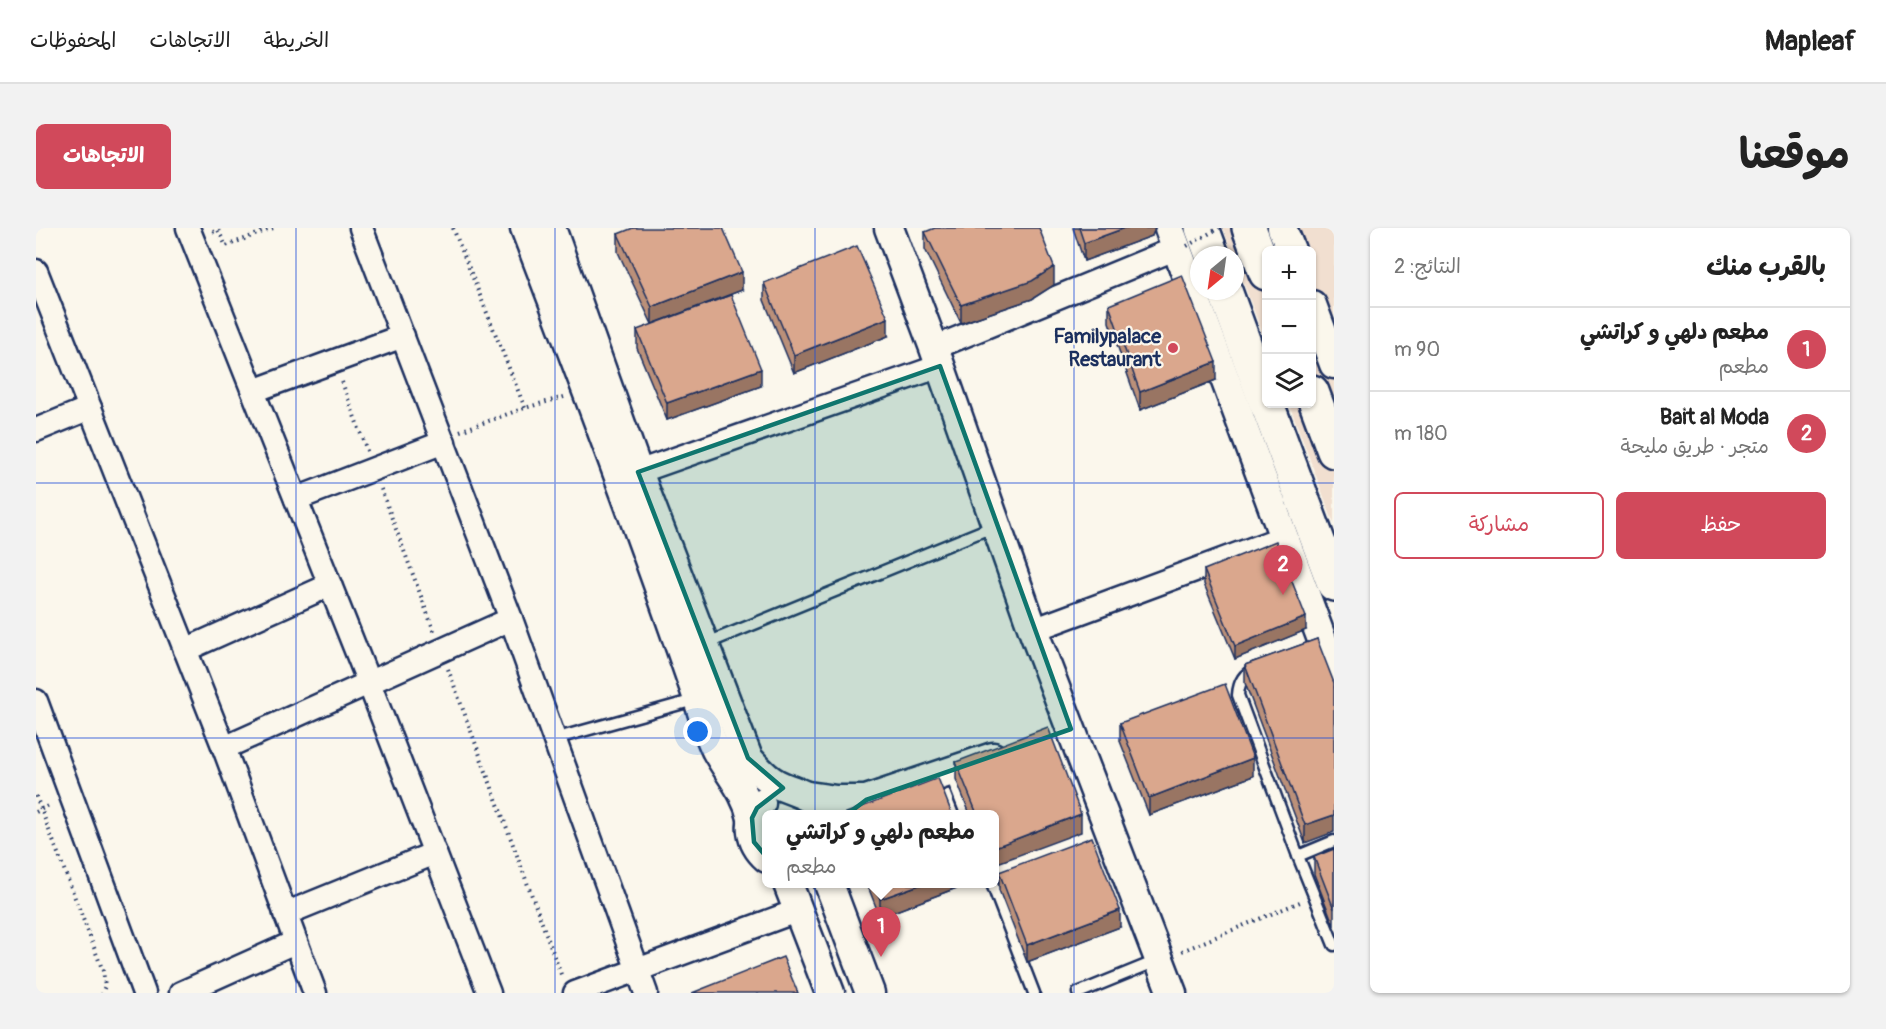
<!DOCTYPE html>
<html lang="ar">
<head>
<meta charset="utf-8">
<style>
	body { margin:0; font-family:Pangolin,"Playpen Sans Arabic",sans-serif; background:#f2f2f2; color:#222; direction:rtl }
	.controls { position:absolute; right:18px; top:18px; display:grid; overflow:hidden; border-radius:9px; box-shadow:0 2px 4px #0004 }
	.controls button { width:54px; height:54px; display:grid; place-items:center; padding:0; border:0; border-bottom:2px solid #e0e0e0; background:#fff; color:#222; font:30px sans-serif }
	.compass { position:absolute; left:1154px; top:18px; width:54px; height:54px; border-radius:50%; background:#fff; box-shadow:0 2px 4px #0004; rotate:209deg }
	.you { position:absolute; left:662px; top:504px; width:21px; height:21px; margin:-15px; border:4px solid #fff; border-radius:50%; background:#1a73e8; box-shadow:0 0 0 9px #1a73e833 }
	.badge { display:grid; place-items:center; width:39px; height:39px; border-radius:50%; background:#d1495b; color:#fff; font-size:20px; font-weight:700 }
	.pin { position:absolute; translate:-50% -50px; filter:drop-shadow(0 2px 3px #0008) }
	.pin::after { content:''; position:absolute; top:32px; width:21px; height:18px; background:inherit; clip-path:polygon(0 0,100% 0,50% 100%) }
	.popup { position:absolute; left:726px; top:582px; width:237px; height:78px; box-sizing:border-box; display:grid; place-content:center; border-radius:9px; background:#fff; filter:drop-shadow(0 2px 4px #0005); font-size:20px; white-space:nowrap; color:#767676 }
	.popup b { font-size:22px; color:#222 }
	.popup::after { content:''; position:absolute; left:50%; top:100%; margin-left:-12px; border:12px solid transparent; border-top-color:#fff }
	.list { margin:0; padding:0; list-style:none }
	h2 { display:flex; justify-content:space-between; align-items:center; height:78px; margin:0; padding:0 24px; font-size:26px }
	h2 small { font-size:20px; font-weight:400; color:#767676 }
	.list li { display:grid; grid-template-columns:39px 1fr auto; gap:18px; align-items:center; box-sizing:border-box; height:84px; padding:0 24px; border-top:2px solid #e0e0e0 }
	.list b { display:block; font-size:22px; white-space:nowrap }
	.list p { margin:0; font-size:20px; white-space:nowrap; color:#767676 }
	.list em { font-size:20px; font-style:normal; color:#767676 }
	.actions { display:flex; gap:12px; padding:18px 24px }
	.actions a { flex:1; padding:14px 0; border:2px solid #d1495b; border-radius:9px; text-align:center; font-size:21px; color:#d1495b }
	.actions .main { background:#d1495b; color:#fff }
	.icon { flex:none; width:33px; height:33px; fill:none; stroke:currentColor; stroke-width:2; stroke-linecap:round; stroke-linejoin:round }
	.map { position:relative; flex:none; width:1298px; height:765px; overflow:hidden; direction:ltr; border-radius:9px }
	header { display:flex; align-items:center; gap:36px; box-sizing:border-box; height:84px; padding:0 30px; background:#fff; border-bottom:2px solid #e0e0e0 }
	header strong { font-size:28px }
	nav { display:flex; gap:33px; margin-inline-start:auto; font-size:21px }
	.intro { display:flex; align-items:center; justify-content:space-between; box-sizing:border-box; height:144px; padding:0 36px }
	h1 { margin:0; font-size:42px }
	.button { padding:15px 27px; border-radius:9px; background:#d1495b; color:#fff; font-size:21px; font-weight:700 }
	main { display:flex; gap:36px; padding:0 36px }
	aside { flex:1; background:#fff; border-radius:9px; box-shadow:0 2px 4px #0004 }
	.map>svg:first-child { display:block }
</style>
</head>
<body>
<header>
<strong>Mapleaf</strong>
<nav><a>الخريطة</a><a>الاتجاهات</a><a>المحفوظات</a></nav>
</header>
<div class="intro"><h1>موقعنا</h1><a class="button">الاتجاهات</a></div>
<main>
<aside>
<h2>بالقرب منك<small>النتائج: 2</small></h2>
<ul class="list">
<li><span class="badge">1</span><div><b>مطعم دلهي و كراتشي</b><p>مطعم</p></div><em>90 m</em></li>
<li><span class="badge">2</span><div><b>Bait al Moda</b><p>متجر · طريق مليحة</p></div><em>180 m</em></li>
</ul>
<div class="actions"><a class="main">حفظ</a><a>مشاركة</a></div>
</aside>
<div class="map">
<svg width="1298" height="765" viewBox="0 0 1298 765">
	<rect width="100%" height="100%" fill="#fbf7ec"/>
	<filter id="ink" filterUnits="userSpaceOnUse"><feTurbulence type="fractalNoise" baseFrequency=".0167" numOctaves="2"/><feDisplacementMap in="SourceGraphic" scale="12" xChannelSelector="R" yChannelSelector="G"/><feConvolveMatrix kernelMatrix="1 2 1 2 8 2 1 2 1" color-interpolation-filters="sRGB"/></filter>
	<g filter="url(#ink)">
		<polygon fill="#f1dfd0" points="1187,0 1298,0 1298,296 1253,176 1276,176 1276,22 1230,22 1230,115"/>
		<g fill="none" stroke-linecap="round" stroke-linejoin="round">
			<g stroke="#1b2f5e" stroke-width="15">
				<g id="service">
					<polyline points="669,416 961,297"/>
					<path d="M1220,440C1208,446 1203,453 1202,467L1262,628L1298,717"/>
					<polyline points="518,511 662,471"/>
					<polyline points="914,545 930,586"/>
					<polyline points="1262,628 1298,613"/>
					<polyline points="956,656 998,765"/>
					<polyline points="1042,765 1123,732"/>
				</g>
			</g>
			<g stroke="#1b2f5e" stroke-width="27">
				<g id="minor">
					<polyline points="152,0 333,455 453,765"/>
					<polyline points="325,0 475,391 610,765"/>
					<polyline points="0,43 188,520 279,765"/>
					<polyline points="898,120 1141,20"/>
					<polyline points="217,163 367,108"/>
					<polyline points="0,202 54,180"/>
					<polyline points="602,244 904,138"/>
					<polyline points="260,271 408,214"/>
					<polyline points="997,402 1248,309"/>
					<polyline points="149,422 294,357"/>
					<polyline points="0,473 108,765"/>
					<polyline points="188,520 475,391"/>
					<polyline points="249,686 399,625"/>
					<polyline points="145,765 259,714"/>
					<polyline points="539,765 763,682"/>
				</g>
			</g>
			<g stroke="#1b2f5e" stroke-width="33">
				<g id="tertiary">
					<path d="M489,0C549,156 608,312 662,471C667,487 672,506 680,522C693,546 710,563 716,590"/>
					<path d="M515,0L602,244L712,530C721,540 729,550 741,556C761,566 775,564 787,586"/>
					<polyline points="853,0 898,120 997,402 1136,765"/>
					<polyline points="1133,0 1298,444"/>
					<polyline points="1246,0 1255,22"/>
					<polyline points="1276,77 1298,136"/>
					<polyline points="772,568 800,572 830,572 957,529"/>
					<path d="M725,575C710,593 714,615 731,630"/>
					<polyline points="752,656 794,765"/>
					<polyline points="793,656 834,765"/>
				</g>
			</g>
			<g stroke="#1b2f5e" stroke-width="38">
				<g id="primary">
					<polyline points="1166,0 1176,27"/>
					<polyline points="1213,0 1230,45"/>
					<polyline points="1189,63 1230,175"/>
					<polyline points="1276,164 1298,223"/>
					<polyline points="1231,176 1298,356"/>
				</g>
			</g>
			<g stroke="#1b2f5e" stroke-width="4" stroke-dasharray="1.5 4.5" stroke-linecap="butt">
				<polyline points="417,0 489,180"/>
				<polyline points="177,4 182,2 190,18 237,0"/>
				<polyline points="306,154 331,223"/>
				<polyline points="424,203 489,180 528,169"/>
				<polyline points="345,261 398,403"/>
				<polyline points="412,441 526,749"/>
				<polyline points="0,568 67,743 69,758 66,765"/>
				<polyline points="0,584 15,576"/>
				<polyline points="1146,723 1264,674"/>
			</g>
			<use href="#service" stroke="#fbf7ec" stroke-width="10"/>
			<use href="#minor" stroke="#fbf7ec" stroke-width="22"/>
			<use href="#tertiary" stroke="#fbf7ec" stroke-width="28"/>
			<use href="#primary" stroke="#fbf7ec" stroke-width="33"/>
			<polyline stroke="#1b2f5e" stroke-width="4" stroke-dasharray="1.5 4.5" stroke-linecap="butt" points="1151,18 1183,0"/>
		</g>
		<g fill="#bb9079" stroke="#1b2f5e" stroke-width="1.5">
			<polygon points="1037,0 1119,0 1116,8 1048,33"/>
			<polygon points="889,4 1018,57 996,71 925,95 889,21"/>
			<polygon points="582,6 706,62 616,96 582,24"/>
			<polygon points="728,55 852,108 758,145 728,72"/>
			<polygon points="1073,77 1180,152 1104,182 1073,94"/>
			<polygon points="601,102 725,158 631,192 601,120"/>
			<polygon points="1168,342 1270,402 1199,431 1168,356"/>
			<polygon points="1281,411 1269,615 1209,455 1209,437"/>
			<polygon points="1084,495 1217,548 1113,587 1084,513"/>
			<polygon points="920,534 1045,604 959,586 934,586 920,551"/>
			<polygon points="1298,621 1298,698 1278,646 1278,629"/>
			<polygon points="963,644 1084,699 991,734 963,662"/>
			<polygon points="831,656 931,656 844,689"/>
		</g>
		<g fill="#997563" stroke="#1b2f5e" stroke-width="1.5">
			<polygon points="1089,0 1119,0 1116,8 1048,33 1048,15"/>
			<polygon points="1018,39 1018,57 996,71 925,95 925,77"/>
			<polygon points="706,44 706,62 616,96 616,79"/>
			<polygon points="852,90 852,108 758,145 758,127"/>
			<polygon points="1180,134 1180,152 1104,182 1104,164"/>
			<polygon points="725,141 725,158 631,192 631,175"/>
			<polygon points="1270,389 1270,402 1199,431 1199,418"/>
			<polygon points="1217,530 1217,548 1113,587 1113,570"/>
			<polygon points="1045,586 1045,604 959,636 959,619"/>
			<polygon points="1298,587 1298,604 1269,615 1269,597"/>
			<polygon points="886,656 931,656 844,689 844,671"/>
			<polygon points="1084,682 1084,699 991,734 991,717"/>
		</g>
		<g fill="#daa78d" stroke="#1b2f5e" stroke-width="1.5">
			<polygon points="597,0 687,0 706,44 616,79 582,6"/>
			<polygon points="899,0 1003,0 1018,39 996,53 925,77 889,4"/>
			<polygon points="1043,0 1089,0 1048,15"/>
			<polygon points="821,18 852,90 758,127 728,55"/>
			<polygon points="1146,47 1180,134 1104,164 1073,77"/>
			<polygon points="695,67 725,141 631,175 601,102"/>
			<polygon points="1240,313 1270,389 1199,418 1168,342"/>
			<polygon points="1281,411 1298,455 1298,587 1269,597 1209,437"/>
			<polygon points="1189,456 1217,530 1113,570 1084,495"/>
			<polygon points="1012,499 1045,586 959,619 959,586 941,586 920,534"/>
			<polygon points="902,550 916,586 811,586 810,585"/>
			<polygon points="1056,609 1084,682 991,717 963,644"/>
			<polygon points="1298,621 1298,681 1278,629"/>
			<polygon points="838,656 886,656 844,671"/>
			<polygon points="747,729 762,765 656,765"/>
		</g>
	</g>
	<path fill="#0f766e" fill-opacity="0.2" stroke="#0f766e" stroke-width="4.5" stroke-linejoin="round" d="M904,138L1035,501L830,572L805,591L774,631L754,637L733,632L718,614L716,590L721,580L747,560L712,530L602,244Z"/>
	<path fill="none" stroke="#1d4ed8" stroke-width="1.5" stroke-opacity="0.55" d="M260,0V765M519,0V765M779,0V765M1038,0V765M0,255H1298M0,510H1298"/>
	<circle fill="#d1495b" stroke="#fbf7ec" stroke-width="2" cx="1137" cy="120" r="6"/>
	<g text-anchor="middle" stroke-width="4.5" stroke-linejoin="round" paint-order="stroke">
		<g font-size="20" font-weight="bold" fill="#1b2f5e" stroke="#fbf7ec" text-anchor="end">
			<text x="1125" y="115">Familypalace<tspan x="1125" dy="23">Restaurant</tspan></text>
		</g>
	</g>
</svg>
<div class="controls">
<button>+</button>
<button>−</button>
<button><svg class="icon" aria-label="layers" viewBox="0 0 24 24"><path d="M12 4l9 5-9 5-9-5zM3 14l9 5 9-5"/></svg></button>
</div>
<svg class="compass" viewBox="-18 -18 36 36"><path d="M0-13l5 13h-10z" fill="#e53935"/><path d="M0 13l5-13h-10z" fill="#767676"/></svg>
<div class="you"></div>
<div class="pin badge" style="left:845px;top:729px">1</div>
<div class="popup"><b>مطعم دلهي و كراتشي</b>مطعم</div>
<div class="pin badge" style="left:1247px;top:367px">2</div>
</div>
</main>
</body>
</html>
